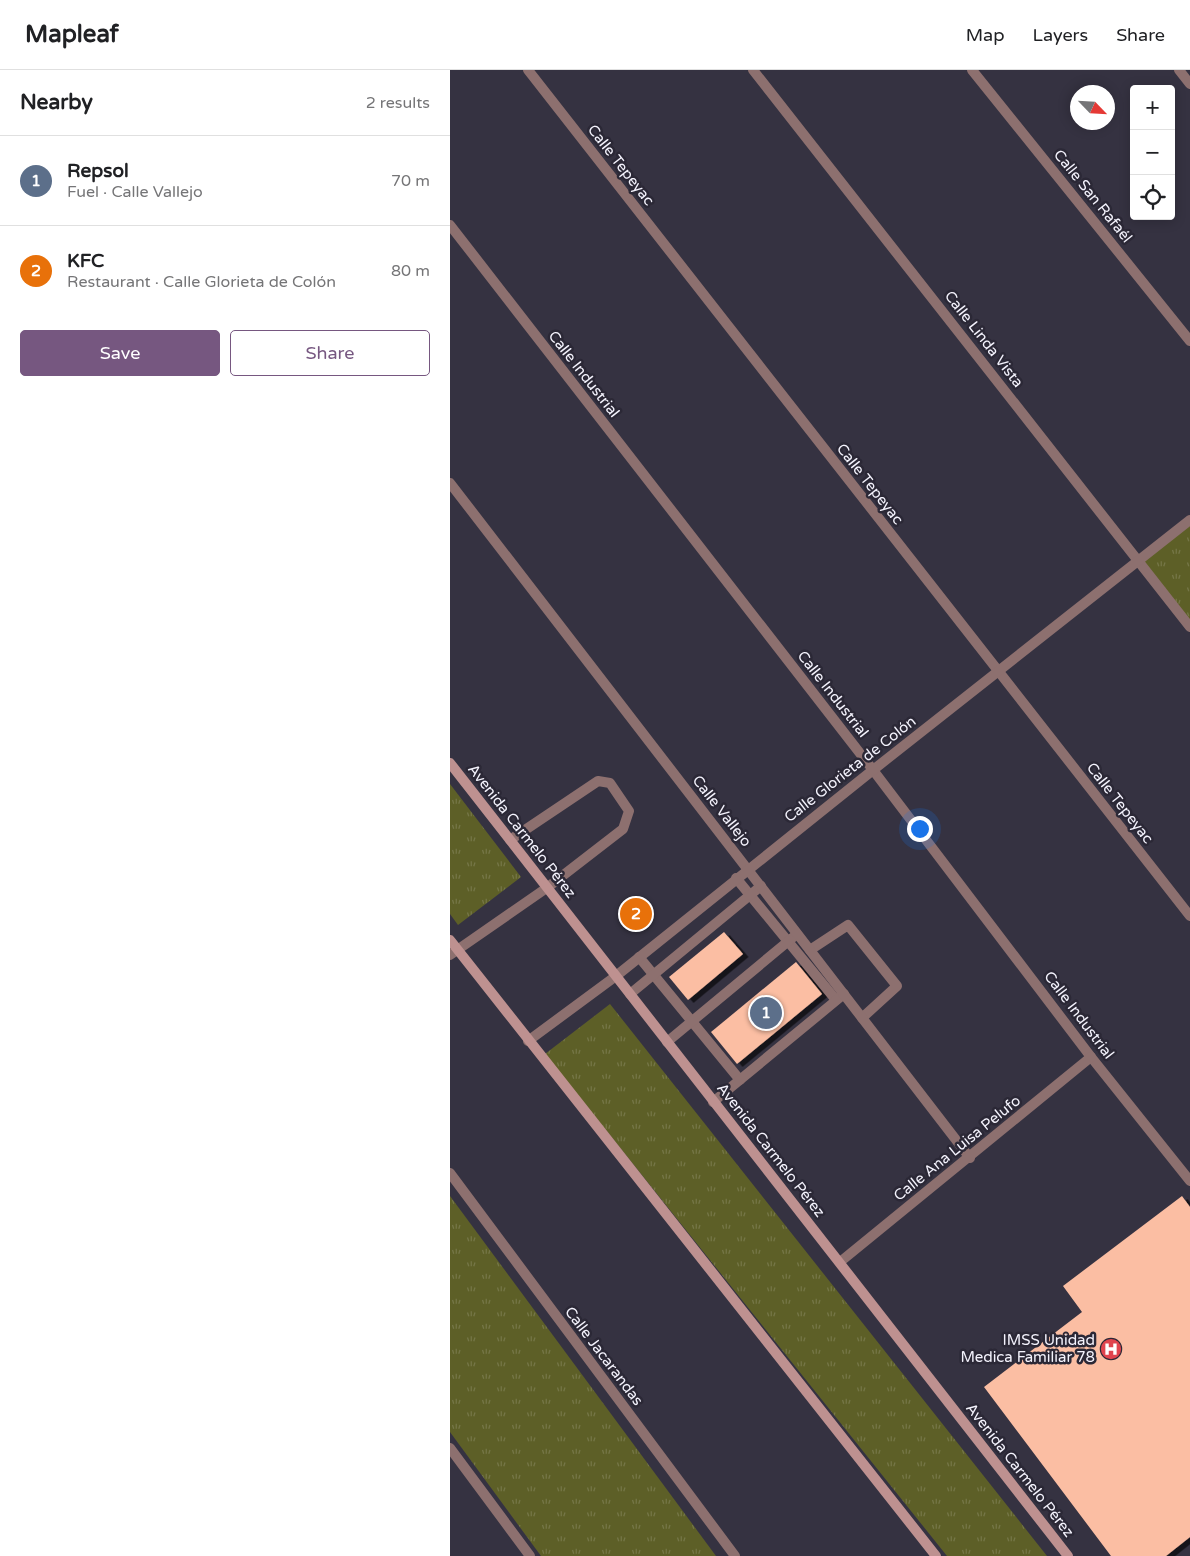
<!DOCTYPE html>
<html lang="en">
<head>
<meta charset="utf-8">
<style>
	body { margin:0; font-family:"Varela Round",sans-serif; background:#f2f2f2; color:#202124 }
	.controls { position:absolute; right:15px; top:15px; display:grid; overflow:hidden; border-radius:5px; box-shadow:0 2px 12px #0003 }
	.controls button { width:45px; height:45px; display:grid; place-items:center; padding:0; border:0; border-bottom:1px solid #e0e0e0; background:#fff; color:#202124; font:25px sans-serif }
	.compass { position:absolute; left:620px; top:15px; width:45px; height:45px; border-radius:50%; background:#fff; box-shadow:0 2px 12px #0003; rotate:115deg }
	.you { position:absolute; left:469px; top:758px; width:18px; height:18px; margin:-12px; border:4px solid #fff; border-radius:50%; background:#1a73e8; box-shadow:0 0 0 8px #1a73e833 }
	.badge { display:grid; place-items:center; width:32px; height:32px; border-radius:50%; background:#765780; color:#fff; font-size:16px; font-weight:700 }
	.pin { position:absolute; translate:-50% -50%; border:2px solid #fff; box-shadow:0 1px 5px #0006 }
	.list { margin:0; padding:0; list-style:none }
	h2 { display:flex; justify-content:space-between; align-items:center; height:65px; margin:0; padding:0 20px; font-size:21px }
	h2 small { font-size:16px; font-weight:400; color:#757577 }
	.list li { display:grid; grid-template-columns:32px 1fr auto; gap:15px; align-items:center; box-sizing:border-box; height:90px; padding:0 20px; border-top:1px solid #e0e0e0 }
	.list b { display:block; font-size:19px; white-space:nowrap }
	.list p { margin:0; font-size:16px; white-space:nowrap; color:#757577 }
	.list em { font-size:16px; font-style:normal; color:#757577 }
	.actions { display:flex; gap:10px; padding:15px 20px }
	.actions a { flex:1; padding:11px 0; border:1px solid #765780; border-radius:5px; text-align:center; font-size:18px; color:#765780 }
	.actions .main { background:#765780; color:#fff }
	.icon { flex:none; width:28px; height:28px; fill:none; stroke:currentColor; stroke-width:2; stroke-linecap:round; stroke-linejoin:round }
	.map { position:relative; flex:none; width:740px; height:1486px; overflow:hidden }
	header { display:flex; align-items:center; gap:30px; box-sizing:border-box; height:70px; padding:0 25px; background:#fff; border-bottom:1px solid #e0e0e0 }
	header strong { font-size:24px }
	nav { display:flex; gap:28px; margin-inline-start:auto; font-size:18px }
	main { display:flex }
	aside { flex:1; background:#fff }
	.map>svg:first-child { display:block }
</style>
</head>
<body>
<header>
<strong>Mapleaf</strong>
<nav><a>Map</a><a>Layers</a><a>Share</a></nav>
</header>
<main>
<aside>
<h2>Nearby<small>2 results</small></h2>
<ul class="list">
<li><span class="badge" style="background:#5c6f8a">1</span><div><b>Repsol</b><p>Fuel · Calle Vallejo</p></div><em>70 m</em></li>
<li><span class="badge" style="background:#e8710a">2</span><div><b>KFC</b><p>Restaurant · Calle Glorieta de Colón</p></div><em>80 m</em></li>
</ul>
<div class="actions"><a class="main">Save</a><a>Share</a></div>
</aside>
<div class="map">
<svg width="740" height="1486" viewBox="0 0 740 1486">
	<defs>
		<pattern id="park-tufts" width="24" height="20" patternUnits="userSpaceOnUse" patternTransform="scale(1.25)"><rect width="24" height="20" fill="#5d5f27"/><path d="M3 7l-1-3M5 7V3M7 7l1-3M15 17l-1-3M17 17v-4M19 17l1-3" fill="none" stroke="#757647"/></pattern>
		<filter id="shadow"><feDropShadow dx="5.5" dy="3" stdDeviation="0" flood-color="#0009"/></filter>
	</defs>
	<rect width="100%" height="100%" fill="#353241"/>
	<g fill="url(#park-tufts)">
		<polygon points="740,451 740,557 689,491"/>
		<polygon points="0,714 71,807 8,855 0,844"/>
		<polygon points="160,934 597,1486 497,1486 95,984"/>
		<polygon points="0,1126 266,1486 91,1486 0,1362"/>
	</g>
	<g fill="#fbbea3" filter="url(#shadow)">
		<polygon points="274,862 293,884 238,930 219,907"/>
		<polygon points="346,892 372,924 287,994 261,962"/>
		<polygon points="732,1126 740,1137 740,1467 716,1486 661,1486 534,1317 632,1242 613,1216"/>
	</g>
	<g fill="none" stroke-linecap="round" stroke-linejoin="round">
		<g stroke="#8d706f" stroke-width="10">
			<polyline points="60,770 148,711 160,713 179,741 173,759 98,817"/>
			<polyline points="286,808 386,930"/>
			<polyline points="360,880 398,855 447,916 412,948"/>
			<polyline points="189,887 290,1010"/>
			<polyline points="180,924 311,816"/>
			<polyline points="217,972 347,864"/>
			<polyline points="263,1032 394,924"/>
		</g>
		<g stroke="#8d706f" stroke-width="10">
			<polyline points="78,0 740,846"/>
			<polyline points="303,0 740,557"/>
			<polyline points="522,0 740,271"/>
			<polyline points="729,0 740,14"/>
			<polyline points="0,155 423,700 641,987 740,1111"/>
			<polyline points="0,413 520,1088"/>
			<polyline points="0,1103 285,1486"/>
			<polyline points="390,1192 641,987"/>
			<polyline points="0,1378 80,1486"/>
		</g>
		<g stroke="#8d706f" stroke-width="10">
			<polyline points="0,885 98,817"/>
			<polyline points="78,971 166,906 423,700 740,450"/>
		</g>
		<g stroke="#be9190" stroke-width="10">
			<polyline points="0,693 618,1486"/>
			<polyline points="0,870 486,1486"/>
		</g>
	</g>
	<defs>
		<g id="hospital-disc" transform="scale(1.125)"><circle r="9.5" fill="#e0444e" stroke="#2b2836"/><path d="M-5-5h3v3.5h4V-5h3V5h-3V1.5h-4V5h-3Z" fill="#fff"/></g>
	</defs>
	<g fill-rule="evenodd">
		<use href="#hospital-disc" x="661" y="1279"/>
	</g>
	<g text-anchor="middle" stroke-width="5" stroke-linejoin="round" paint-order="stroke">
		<g font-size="15" fill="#f4f3fd" stroke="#2b2836">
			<text transform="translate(171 95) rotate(52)" y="5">Calle Tepeyac</text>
			<text transform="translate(643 126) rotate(51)" y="5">Calle San Rafaél</text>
			<text transform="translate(534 269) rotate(52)" y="5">Calle Linda Vista</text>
			<text transform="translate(134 304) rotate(52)" y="5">Calle Industrial</text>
			<text transform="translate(420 414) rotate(52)" y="5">Calle Tepeyac</text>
			<text transform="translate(383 624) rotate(52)" y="5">Calle Industrial</text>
			<text transform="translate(400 699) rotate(-38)" y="5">Calle Glorieta de Colón</text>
			<text transform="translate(670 733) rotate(52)" y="5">Calle Tepeyac</text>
			<text transform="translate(272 741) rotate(52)" y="5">Calle Vallejo</text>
			<text transform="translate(72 761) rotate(52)" y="5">Avenida Carmelo Pérez</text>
			<text transform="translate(629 945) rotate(53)" y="5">Calle Industrial</text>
			<text transform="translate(507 1078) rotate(-39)" y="5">Calle Ana Luisa Pelufo</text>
			<text transform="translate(321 1080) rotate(52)" y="5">Avenida Carmelo Pérez</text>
			<text transform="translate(154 1286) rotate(53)" y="5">Calle Jacarandas</text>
			<text transform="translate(570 1400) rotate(52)" y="5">Avenida Carmelo Pérez</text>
		</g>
		<g font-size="15" fill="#f4f3fd" stroke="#2b2836" text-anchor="end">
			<text x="645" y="1275">IMSS Unidad<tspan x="645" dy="17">Medica Familiar 78</tspan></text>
		</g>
	</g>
</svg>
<div class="controls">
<button>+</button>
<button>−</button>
<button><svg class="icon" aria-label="locate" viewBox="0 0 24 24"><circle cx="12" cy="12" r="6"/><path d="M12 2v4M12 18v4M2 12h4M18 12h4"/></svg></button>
</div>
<svg class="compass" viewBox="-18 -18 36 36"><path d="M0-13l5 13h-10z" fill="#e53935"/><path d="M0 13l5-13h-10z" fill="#757577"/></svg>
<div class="you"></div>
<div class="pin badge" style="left:316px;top:943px;background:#5c6f8a">1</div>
<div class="pin badge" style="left:186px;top:844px;background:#e8710a">2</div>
</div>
</main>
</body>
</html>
